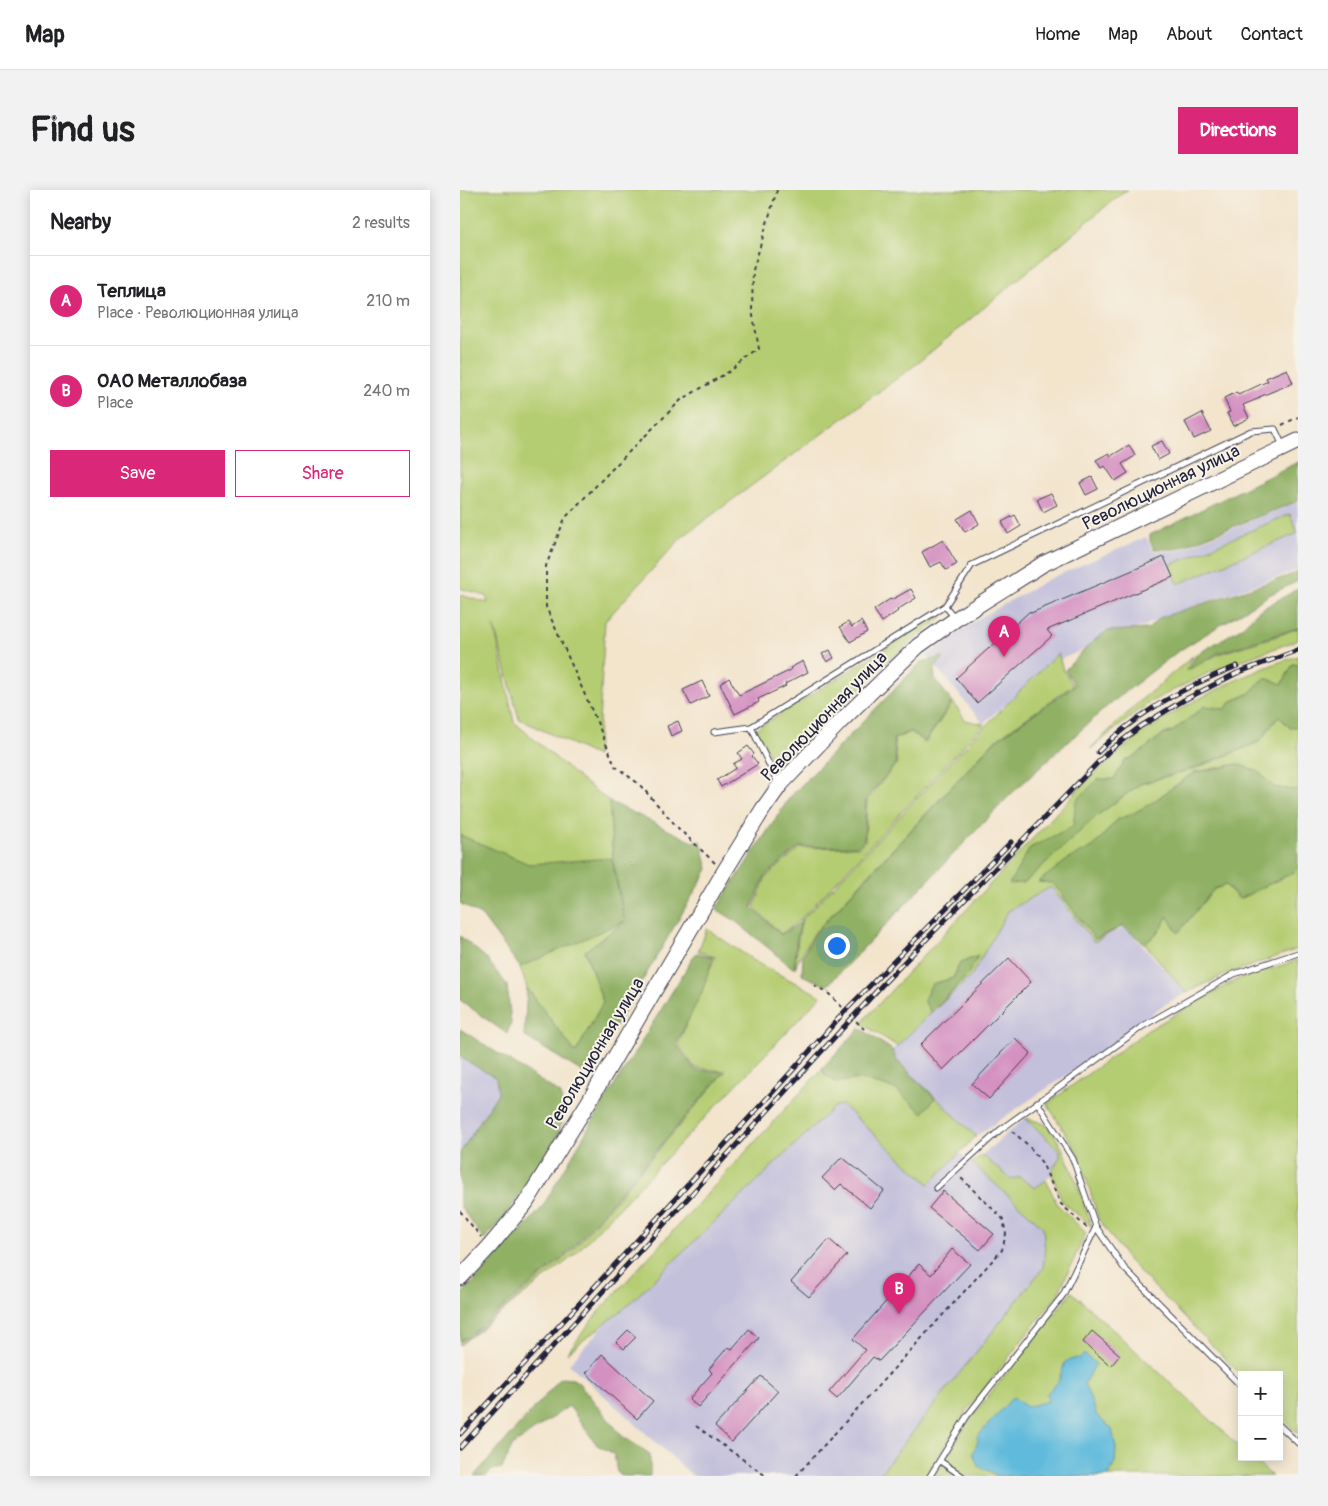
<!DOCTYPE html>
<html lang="en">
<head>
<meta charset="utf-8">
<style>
	body { margin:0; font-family:Pangolin,sans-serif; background:#f2f2f2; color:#202124 }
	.controls { position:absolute; right:15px; bottom:15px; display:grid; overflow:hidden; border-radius:0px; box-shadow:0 2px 12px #0003 }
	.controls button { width:45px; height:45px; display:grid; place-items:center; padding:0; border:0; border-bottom:1px solid #e0e0e0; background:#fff; color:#202124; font:25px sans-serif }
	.you { position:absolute; left:376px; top:755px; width:18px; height:18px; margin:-12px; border:4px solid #fff; border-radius:50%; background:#1a73e8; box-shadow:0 0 0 8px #1a73e833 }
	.badge { display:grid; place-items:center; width:32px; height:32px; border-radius:50%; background:#db2777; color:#fff; font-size:16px; font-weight:700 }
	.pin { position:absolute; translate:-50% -41px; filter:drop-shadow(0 1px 2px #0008) }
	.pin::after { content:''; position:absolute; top:26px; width:18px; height:15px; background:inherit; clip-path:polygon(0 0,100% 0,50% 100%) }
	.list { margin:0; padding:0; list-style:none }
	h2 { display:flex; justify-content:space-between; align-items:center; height:65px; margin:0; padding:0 20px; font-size:21px }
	h2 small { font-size:16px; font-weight:400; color:#757577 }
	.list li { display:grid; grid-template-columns:32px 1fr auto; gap:15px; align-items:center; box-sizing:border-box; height:90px; padding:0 20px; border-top:1px solid #e0e0e0 }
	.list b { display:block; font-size:19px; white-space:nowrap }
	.list p { margin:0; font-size:16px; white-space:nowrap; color:#757577 }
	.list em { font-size:16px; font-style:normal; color:#757577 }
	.actions { display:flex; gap:10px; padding:15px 20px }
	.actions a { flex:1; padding:11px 0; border:1px solid #db2777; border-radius:0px; text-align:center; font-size:18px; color:#db2777 }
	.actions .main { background:#db2777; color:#fff }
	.map { position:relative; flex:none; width:838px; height:1286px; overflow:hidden; border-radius:0px }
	header { display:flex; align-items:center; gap:30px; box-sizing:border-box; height:70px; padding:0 25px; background:#fff; border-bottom:1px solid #e0e0e0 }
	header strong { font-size:24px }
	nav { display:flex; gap:28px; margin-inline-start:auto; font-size:18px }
	.intro { display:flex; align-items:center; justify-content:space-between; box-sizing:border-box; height:120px; padding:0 30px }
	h1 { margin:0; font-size:35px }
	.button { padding:12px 22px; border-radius:0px; background:#db2777; color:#fff; font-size:18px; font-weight:700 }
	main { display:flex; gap:30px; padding:0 30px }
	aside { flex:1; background:#fff; border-radius:0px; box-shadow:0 2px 12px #0003 }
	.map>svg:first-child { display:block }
</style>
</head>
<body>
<header>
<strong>Map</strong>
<nav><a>Home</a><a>Map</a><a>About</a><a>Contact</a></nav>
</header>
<div class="intro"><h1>Find us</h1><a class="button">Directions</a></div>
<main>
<aside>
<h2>Nearby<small>2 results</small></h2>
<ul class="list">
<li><span class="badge">A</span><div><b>Теплица</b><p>Place · Революционная улица</p></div><em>210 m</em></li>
<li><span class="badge">B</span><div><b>ОАО Металлобаза</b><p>Place</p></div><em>240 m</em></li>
</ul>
<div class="actions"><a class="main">Save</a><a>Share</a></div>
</aside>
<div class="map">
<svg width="838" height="1286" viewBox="0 0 838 1286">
	<rect width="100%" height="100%" fill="#f7f3e8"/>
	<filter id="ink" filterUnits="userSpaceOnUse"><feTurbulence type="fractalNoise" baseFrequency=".02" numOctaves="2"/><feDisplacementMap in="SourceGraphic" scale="10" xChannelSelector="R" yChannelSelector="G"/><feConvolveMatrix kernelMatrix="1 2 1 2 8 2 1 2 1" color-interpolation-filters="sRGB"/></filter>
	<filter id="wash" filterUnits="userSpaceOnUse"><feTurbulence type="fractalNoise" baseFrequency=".0096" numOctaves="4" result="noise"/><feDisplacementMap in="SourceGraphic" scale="20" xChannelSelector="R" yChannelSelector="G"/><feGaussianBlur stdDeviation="1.12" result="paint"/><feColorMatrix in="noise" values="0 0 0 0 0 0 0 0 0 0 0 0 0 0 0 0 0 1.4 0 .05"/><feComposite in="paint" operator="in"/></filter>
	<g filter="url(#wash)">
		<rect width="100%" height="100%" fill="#f3e4cc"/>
		<g fill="#c3c0db">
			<polygon points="838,312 838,380 730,417 601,469 523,533 466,465 521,427 589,389 686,347 693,361 716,361"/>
			<polygon points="591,697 634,751 666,737 726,803 702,816 647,858 516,946 436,870 432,860 511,786 548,721"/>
			<polygon points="0,839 55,879 0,980"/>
			<polygon points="394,872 591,1042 588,1077 419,1286 233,1286 109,1174 362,893"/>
			<polygon points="565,928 600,961 601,967 589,987 575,998 559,987 552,990 522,965"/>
		</g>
		<g fill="#b5cd72" stroke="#6c7856">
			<polygon points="0,0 668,0 663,2 455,175 222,347 145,431 137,566 59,529 34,436 54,532 120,589 149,611 153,669 165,732 125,761 143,812 115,864 67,798 60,777 22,726 0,713 0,405 28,413 26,406 0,398"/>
			<polygon points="830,324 838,343 718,394 710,375"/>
			<path d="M478,426H480L481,428L421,477L382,517L339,559C327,565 330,572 320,578L315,576L296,539Z"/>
			<polygon points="838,438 838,450 752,481 690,512 630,559 681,510 733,466 726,481 759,464 817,446"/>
			<polygon points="598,463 603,480 613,495 534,551 355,742 341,765 335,778 338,748 342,730 525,536"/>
			<polygon points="838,466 838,475 833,474 822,494 805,488 788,504 772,511 765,519 745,516 713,541 702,545 677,565 665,571 654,589 617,611 614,636 570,658 638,625 680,594 732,579 733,583 690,614 672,624 657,630 633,657 610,668 579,692 593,693 635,749 663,736 634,752 591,697 548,721 511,786 478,817 508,784 517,767 500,773 493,788 472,794 464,810 471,823 437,856 401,833 627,590 683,542 727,515 778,489 814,474"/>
			<polygon points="493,512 505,530 524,534 340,730 321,744 294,717 306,687 340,658 398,657 405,651 407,610 437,573 434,549 451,542 465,553"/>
			<polygon points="819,526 830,538 838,536 838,599 833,600 814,597 799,582 777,574 735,582 734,579 799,552"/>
			<polygon points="838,678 838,759 762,786 726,803 685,754 702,738 707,725 718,742 754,699 766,695 779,709 834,682"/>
			<polygon points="247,739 299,774 361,806 112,1067 0,1155 0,1151 10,1147 110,1063 266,881 235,878 218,854 255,767 238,761"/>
			<polygon points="838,770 838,1244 819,1224 819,1185 782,1185 782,1186 669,1071 639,1030 619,965 587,914 688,840 776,790"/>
			<polygon points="400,838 432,860 436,870 516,946 469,994 382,915 375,916 166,1117 107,1163 139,1121"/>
			<path d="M565,928C571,930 579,931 584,934C603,945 624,1014 632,1037L602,1011L591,982L600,967V961Z"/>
			<polygon points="522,965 552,990 559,987 575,998 586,990 597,1014 626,1043 598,1104 506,1222 466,1286 418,1286 583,1078 585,1062 583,1037 512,973"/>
			<polygon points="612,1102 782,1259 782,1267 791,1267 812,1286 474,1286 510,1229"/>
		</g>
		<g fill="#90b064" stroke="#596950">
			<polygon points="838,272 838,311 716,359 694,359 690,351 690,345"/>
			<polygon points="838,381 838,391 809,405 717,462 645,518 550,605 367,796 342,785 343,765 356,742 535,551 615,495 605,480 632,452 647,441 688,439 699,428 834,384"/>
			<polygon points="838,399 838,438 758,463 728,480 736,465 781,438 798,421"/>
			<polygon points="484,467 474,479 475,489 492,512 465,552 451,541 433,549 436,573 406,609 404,650 397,656 339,657 305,686 292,717 321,745 341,732 337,748 334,779 274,730 256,719 330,607 461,472"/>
			<polygon points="833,474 838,475 838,536 830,538 819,526 799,552 732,579 680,594 638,625 564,693 549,694 570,658 613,636 616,611 638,589 654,589 665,571 677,565 702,545 713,541 745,516 765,519 772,511 788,504 805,488 822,494"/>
			<polygon points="777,574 799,582 814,597 833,600 838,599 838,678 834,682 779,709 766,695 754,699 718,743 707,726 702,738 685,754 663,736 635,749 593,693 578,692 610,668 633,657 657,630 672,624 690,614 733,583"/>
			<polygon points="149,611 233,652 241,651 248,679 127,885 64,846 67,798 116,863 143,812 125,761 165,731 60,777 22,726 0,713 0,645 69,674 151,668 164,728 153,669"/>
			<polygon points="0,746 25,767 47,795 51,833 47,844 0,810"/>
			<polygon points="236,763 253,767 242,802 216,854 235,880 264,882 108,1063 9,1146 0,1150 0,1106 81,1019 138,922"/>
			<polygon points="518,766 508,784 471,823 464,810 472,794 493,788 500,773"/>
			<polygon points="400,838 432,860 436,870 475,908 463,923 435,899 399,889 377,893 365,885 362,878"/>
			<polygon points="0,839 101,904 103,930 95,953 47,1024 24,1050 0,1016 0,963 38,903 36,888 0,867"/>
			<polygon points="101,1188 113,1189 118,1192 162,1246 190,1264 190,1286 162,1286 157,1282 154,1264 137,1255 109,1216 53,1255 42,1278 32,1280 27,1286 14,1286"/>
		</g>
		<polygon fill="#5fbadc" stroke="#406e8c" points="624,1164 636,1174 624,1193 637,1226 652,1239 656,1258 655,1272 649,1286 539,1286 518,1276 513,1263 518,1251 517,1247 553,1207 567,1217 588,1211 587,1203 598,1192 605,1172 616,1168 620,1169"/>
		<g id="blocks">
			<g fill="#d490c1">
				<polygon points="827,179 833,193 799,207 800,208 783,215 789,228 773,236 767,223 770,222 764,208 777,202 778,205 808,191 806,188"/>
				<polygon points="742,223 751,241 734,249 725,232"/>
				<polygon points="702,251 709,264 698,270 691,256"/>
				<polygon points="669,255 675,266 662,274 668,283 655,291 645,276 641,278 636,270 649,263 651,266"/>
				<polygon points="632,287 638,299 626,305 620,293"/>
				<polygon points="591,303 597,315 583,322 577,309"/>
				<polygon points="512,320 519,334 505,342 497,329"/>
				<polygon points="555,325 561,336 548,344 542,332"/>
				<polygon points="483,350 497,374 486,380 481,372 470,377 462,362"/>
				<polygon points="704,367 713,387 587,440 592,446 517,513 496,488 570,421 571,423"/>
				<polygon points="451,399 456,408 437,420 438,421 422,432 414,420 430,409 431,410"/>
				<polygon points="401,431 407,442 390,452 380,437 388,432 392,437"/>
				<polygon points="370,460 374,468 367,472 362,464"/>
				<polygon points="343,471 348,482 325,494 326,496 298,509 299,512 275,524 260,494 269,488 279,505 331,480 330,478"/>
				<polygon points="242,491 249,506 231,515 223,500"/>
				<polygon points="218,531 222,541 211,546 207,536"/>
				<polygon points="288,556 294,564 292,566 298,574 261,597 257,590 276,578 273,574 282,569 278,563"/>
				<polygon points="549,768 571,792 483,880 460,855"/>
				<polygon points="555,848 571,863 529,909 512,894"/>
				<polygon points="382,967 424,1001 410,1018 381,994 375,1000 362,988"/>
				<polygon points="483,1001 534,1044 520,1060 469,1018"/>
				<polygon points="369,1049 387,1065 349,1107 331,1092"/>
				<polygon points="492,1059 510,1074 419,1171 413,1167 377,1209 369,1202 405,1160 393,1149 459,1074 471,1085"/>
				<polygon points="289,1139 299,1148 238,1217 229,1209 252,1183 249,1179 268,1157 272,1159"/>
				<polygon points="168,1140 176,1147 164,1159 156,1152"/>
				<polygon points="632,1141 660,1165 651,1176 623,1152"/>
				<polygon points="142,1164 193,1211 177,1229 126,1183"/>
				<polygon points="301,1186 318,1201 272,1252 255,1236"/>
			</g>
		</g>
	</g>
	<g filter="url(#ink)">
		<use href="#blocks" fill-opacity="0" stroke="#413f51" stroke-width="1"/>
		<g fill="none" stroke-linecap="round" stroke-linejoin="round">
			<g stroke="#413f51" stroke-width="7">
				<g id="lane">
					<polyline points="485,416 495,428"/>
					<polyline points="254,542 291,537"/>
					<polyline points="318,593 291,537 485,416 512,375 791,241 815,239 823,256"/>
					<polyline points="577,912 613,969 636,1037 664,1078 782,1197"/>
					<polyline points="476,998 540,940 683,836 774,784 838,763"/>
					<polyline points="819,1235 838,1253"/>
					<polyline points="480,1271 502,1286"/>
					<polyline points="470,1286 507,1226 603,1105 636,1037"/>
				</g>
			</g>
			<g stroke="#413f51" stroke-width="17">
				<polyline id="secondary" points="0,1088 29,1057 65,1014 128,913 264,682 303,619 320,595 379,533 458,456 496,429 583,374 838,251"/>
			</g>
			<g stroke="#413f51" stroke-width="2" stroke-dasharray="4 4" stroke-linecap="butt">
				<polyline points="822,235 838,227"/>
				<polyline points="255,673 219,639 179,594 155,576 137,532 86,417 86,376 105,328 155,276 221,210 270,181 299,159 292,120 293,80 317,0"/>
				<polyline points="354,795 368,803 404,839"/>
				<polyline points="552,941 569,956 582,973 601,1014 627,1038"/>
				<polyline points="0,1021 21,1047"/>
				<polyline points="236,1236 306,1286"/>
				<polyline points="336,1286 542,1060 546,1044 543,1029 499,986"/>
			</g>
			<use href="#lane" stroke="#fff" stroke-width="5"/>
			<use href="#secondary" stroke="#fff" stroke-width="15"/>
			<g stroke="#22223b" stroke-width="5">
				<g id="rail">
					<path d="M638,562C677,522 726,496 777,476"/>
					<polyline points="0,1244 332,881 386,820 551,652"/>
					<polyline points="0,1258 423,794 650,560 681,536 724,510 777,483 838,460"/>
				</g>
			</g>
			<use href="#rail" stroke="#f7f3e8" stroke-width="3" stroke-dasharray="9" stroke-linecap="butt"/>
		</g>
	</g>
	<g text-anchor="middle" stroke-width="4" stroke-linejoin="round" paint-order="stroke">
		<g font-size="18" fill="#22223b" stroke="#f7f3e8">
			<text transform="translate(701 297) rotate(-26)" y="6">Революционная улица</text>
			<text transform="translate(364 526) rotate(-46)" y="6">Революционная улица</text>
			<text transform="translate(135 863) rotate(-59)" y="6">Революционная улица</text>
		</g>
	</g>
</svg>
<div class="controls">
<button>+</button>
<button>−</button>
</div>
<div class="you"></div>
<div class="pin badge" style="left:544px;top:467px">A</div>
<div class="pin badge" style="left:439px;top:1124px">B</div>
</div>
</main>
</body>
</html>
